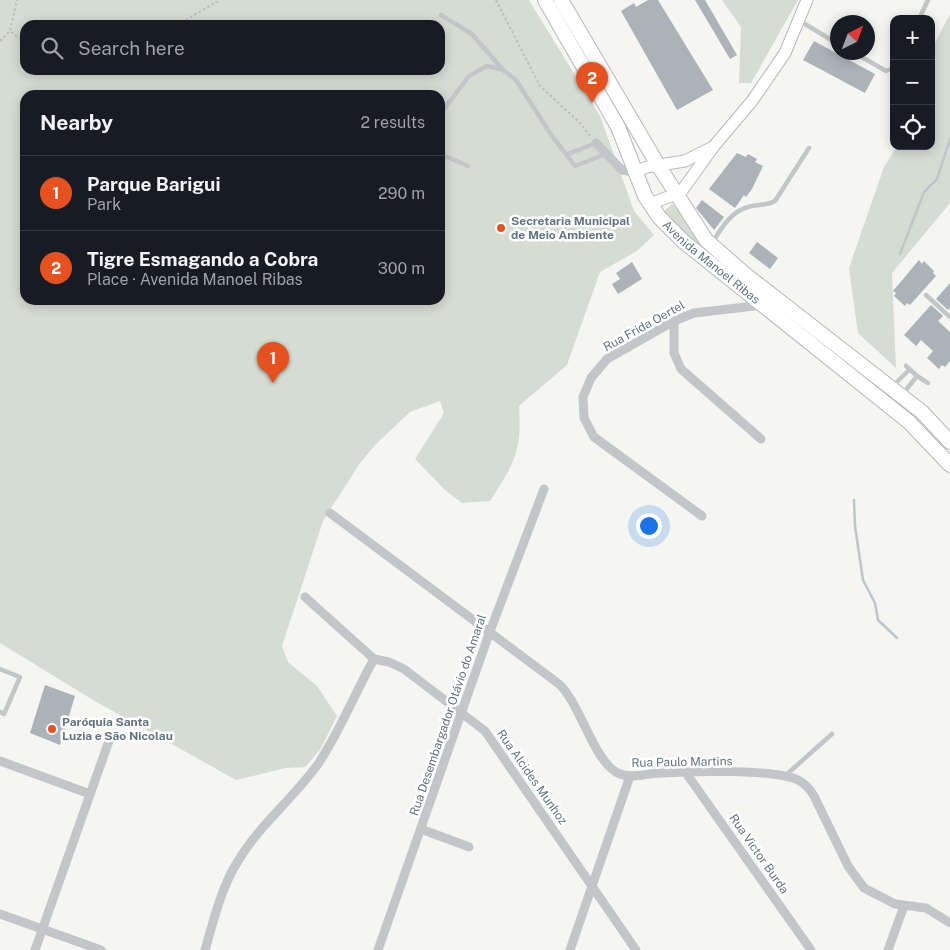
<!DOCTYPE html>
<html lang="en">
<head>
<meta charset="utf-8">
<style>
	body { margin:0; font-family:"Public Sans",sans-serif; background:#242831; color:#f1f3f6 }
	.controls { position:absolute; right:15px; top:15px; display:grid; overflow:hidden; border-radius:10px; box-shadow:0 2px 12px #0003 }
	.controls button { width:45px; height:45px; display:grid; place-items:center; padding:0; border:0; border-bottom:1px solid #363941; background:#171b24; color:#f1f3f6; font:25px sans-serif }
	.compass { position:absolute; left:830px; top:15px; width:45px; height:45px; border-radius:50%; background:#171b24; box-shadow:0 2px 12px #0003; rotate:42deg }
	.you { position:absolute; left:648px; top:525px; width:18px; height:18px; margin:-12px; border:4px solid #fff; border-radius:50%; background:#1a73e8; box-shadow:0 0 0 8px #1a73e833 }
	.badge { display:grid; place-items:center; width:32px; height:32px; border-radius:50%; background:#e7501f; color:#fff; font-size:16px; font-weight:700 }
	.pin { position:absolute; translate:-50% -41px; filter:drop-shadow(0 1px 2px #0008) }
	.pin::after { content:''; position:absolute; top:26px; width:18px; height:15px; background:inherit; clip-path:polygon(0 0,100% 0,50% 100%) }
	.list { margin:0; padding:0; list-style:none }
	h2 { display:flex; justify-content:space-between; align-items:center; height:65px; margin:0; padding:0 20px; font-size:21px }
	h2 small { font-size:16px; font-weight:400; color:#9ea1a6 }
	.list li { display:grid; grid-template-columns:32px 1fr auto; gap:15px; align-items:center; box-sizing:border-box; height:75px; padding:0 20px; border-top:1px solid #363941 }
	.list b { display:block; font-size:19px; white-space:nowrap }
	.list p { margin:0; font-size:16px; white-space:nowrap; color:#9ea1a6 }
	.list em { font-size:16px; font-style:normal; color:#9ea1a6 }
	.icon { flex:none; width:28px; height:28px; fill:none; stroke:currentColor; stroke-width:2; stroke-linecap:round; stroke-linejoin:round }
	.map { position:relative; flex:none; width:950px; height:950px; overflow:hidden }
	.search { position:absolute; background:#171b24; box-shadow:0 2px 12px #0003; left:20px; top:20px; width:425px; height:55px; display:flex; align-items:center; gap:12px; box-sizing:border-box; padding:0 18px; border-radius:15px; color:#9ea1a6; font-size:19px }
	.panel { position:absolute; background:#171b24; box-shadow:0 2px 12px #0003; left:20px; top:90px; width:425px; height:215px; border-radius:15px }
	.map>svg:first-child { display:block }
</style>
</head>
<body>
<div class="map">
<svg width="950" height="950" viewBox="0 0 950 950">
	<rect width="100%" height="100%" fill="#f5f5f1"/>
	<g fill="#d5dcd2" fill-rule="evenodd">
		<path d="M0,0H529L600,116L634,211L654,235L637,251L600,272L567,365L519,406C522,452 514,464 490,501L462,503L445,490L415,459L444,413L440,401L410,412L376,444L360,463L323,521L282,646L288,662L317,686L337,716L320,750L305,767L286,768L236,780L93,700L0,643ZM25,25H440V70H25ZM25,95H440V300H25Z"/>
		<polygon points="722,0 798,0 751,83 739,83 741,27"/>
		<polygon points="950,14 950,203 892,273 896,368 858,333 849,268 884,167 897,146 931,146 931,51"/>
		<polygon points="672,204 676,206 703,243 699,248 671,221 664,211"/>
	</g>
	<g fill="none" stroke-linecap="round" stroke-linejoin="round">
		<g stroke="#bbc7cc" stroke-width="2.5">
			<polyline points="900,254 924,192 937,179 950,139"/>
			<polyline points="854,500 855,526 863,580 875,603 878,620 897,638"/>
		</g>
	</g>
	<g fill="#abb3b8">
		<polygon points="648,0 658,0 713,90 677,110 621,11 634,3 636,7"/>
		<polygon points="695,0 705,0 737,55 730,59"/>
		<polygon points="814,41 875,74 865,93 803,60"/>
		<polygon points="737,153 746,157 748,154 757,159 755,162 763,166 752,189 746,197 744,195 735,208 709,189"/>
		<polygon points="702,200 724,217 714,230 696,208"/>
		<polygon points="757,242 778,258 770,269 749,253"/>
		<polygon points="919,260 922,264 924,261 934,271 933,273 936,276 910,305 907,303 905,306 894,296 896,293 893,291"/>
		<polygon points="632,262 642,279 618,294 612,284 620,279 616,273"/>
		<polygon points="950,283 950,308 948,310 936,299"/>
		<polygon points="931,305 943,316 938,321 950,332 950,361 945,367 942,365 939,369 927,358 933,351 921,340 916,346 904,335"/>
		<polygon points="45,685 75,696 60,745 30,733"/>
	</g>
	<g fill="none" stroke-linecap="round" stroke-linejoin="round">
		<g stroke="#b4b9be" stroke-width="13">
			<g id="secondary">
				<polyline points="634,172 647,167 685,161 711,148"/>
				<polyline points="650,204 681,192 714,146 752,101 785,53 807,0"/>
			</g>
		</g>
		<g stroke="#b5b9bd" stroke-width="16">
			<g id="primary">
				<path id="s1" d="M545,0L618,127L645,196L659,217L684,242L909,422L950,465"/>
				<polyline points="561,0 658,165 706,240 746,275 922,412 950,442"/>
			</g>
		</g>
		<g stroke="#bcbec0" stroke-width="2" stroke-dasharray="2.5 2.5" stroke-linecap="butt">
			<polyline points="496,0 540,86 579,122 590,136"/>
			<polyline points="177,25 220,0"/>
			<polyline points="11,32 25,42"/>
			<polyline points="0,41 10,31 17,0"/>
		</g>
		<g stroke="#c2c6c9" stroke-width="4.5">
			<polyline points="441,15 472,34 502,69"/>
			<polyline points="919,19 928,0"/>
			<polyline points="800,21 838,44"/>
			<polyline points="853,52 886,71 894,68"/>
			<polyline points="440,119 444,109 469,76 487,66 503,70 516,80 552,136 575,166 606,154"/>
			<polyline points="440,154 468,166"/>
			<polyline points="568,154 596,143"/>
			<path d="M712,243C721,229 730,212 748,207C757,204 766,206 775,201L809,148"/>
			<polyline points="926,295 950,317"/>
			<polyline points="906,366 917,376"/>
			<polyline points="892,387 909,370"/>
			<polyline points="902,395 917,376 928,383"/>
			<polyline points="0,669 20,677 4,714 0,712"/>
			<polyline points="786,775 832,734"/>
		</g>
		<g stroke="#c2c6c9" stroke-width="9">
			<polyline points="596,143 622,170 634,172"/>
			<polyline points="674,321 674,353 681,369 761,439"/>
			<path d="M330,513L559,684C582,706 594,764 620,774C632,779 649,773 661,773C691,771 774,769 798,780C806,784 810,789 814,796L848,866L864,888L895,904L926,908L950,923"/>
			<polyline points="702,516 594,437 584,418 583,397 591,378 607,359 674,321 694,313 763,305"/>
			<polyline points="305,597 374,659 389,662 404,669 485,731 636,950"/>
			<polyline points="0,761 90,794"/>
			<polyline points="686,773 811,950"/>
			<polyline points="421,829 469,847"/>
			<polyline points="0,914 101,950"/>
			<polyline points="35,950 110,738"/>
			<path d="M205,950C214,919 221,888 238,861C260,824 294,798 318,764C340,731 355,693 374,659"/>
			<polyline points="378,950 489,634 544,489"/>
			<polyline points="570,950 630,776"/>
			<polyline points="888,950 904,906"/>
		</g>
		<use href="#secondary" stroke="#fff" stroke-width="11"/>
		<use href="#primary" stroke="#fff" stroke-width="14"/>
	</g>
	<g fill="#e7501f" stroke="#fff" stroke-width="2">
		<circle cx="501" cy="228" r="5"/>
		<circle cx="52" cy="729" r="5"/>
	</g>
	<g text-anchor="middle" stroke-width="5" stroke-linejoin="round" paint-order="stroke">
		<g font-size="12" font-weight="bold" fill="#637483" stroke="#fff" text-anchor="start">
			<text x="511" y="225">Secretaria Municipal<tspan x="511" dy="14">de Meio Ambiente</tspan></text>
			<text x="62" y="726">Paróquia Santa<tspan x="62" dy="14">Luzia e São Nicolau</tspan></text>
		</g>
		<g font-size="12" fill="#637483" stroke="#fff">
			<text dy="4" stroke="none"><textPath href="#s1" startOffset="315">Avenida Manoel Ribas</textPath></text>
			<text transform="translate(644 326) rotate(-29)" y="4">Rua Frida Oertel</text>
			<text transform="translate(448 715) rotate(-71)" y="4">Rua Desembargador Otávio do Amaral</text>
			<text transform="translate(682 762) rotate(-1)" y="4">Rua Paulo Martins</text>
			<text transform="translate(532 777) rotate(55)" y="4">Rua Alcides Munhoz</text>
			<text transform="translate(759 854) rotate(55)" y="4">Rua Victor Burda</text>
		</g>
	</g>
</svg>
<div class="controls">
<button>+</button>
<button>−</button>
<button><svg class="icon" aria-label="locate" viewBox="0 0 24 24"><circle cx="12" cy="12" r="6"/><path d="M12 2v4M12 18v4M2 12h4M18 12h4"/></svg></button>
</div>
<svg class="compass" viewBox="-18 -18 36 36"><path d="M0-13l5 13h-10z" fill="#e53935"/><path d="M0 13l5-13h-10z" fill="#9ea1a6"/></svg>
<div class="you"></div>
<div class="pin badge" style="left:273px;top:383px">1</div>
<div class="pin badge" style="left:592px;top:103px">2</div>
<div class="search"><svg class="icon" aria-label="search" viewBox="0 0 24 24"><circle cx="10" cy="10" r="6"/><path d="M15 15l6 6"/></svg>Search here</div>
<section class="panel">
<h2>Nearby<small>2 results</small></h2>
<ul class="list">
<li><span class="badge">1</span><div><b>Parque Barigui</b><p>Park</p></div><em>290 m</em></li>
<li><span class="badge">2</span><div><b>Tigre Esmagando a Cobra</b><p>Place · Avenida Manoel Ribas</p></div><em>300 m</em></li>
</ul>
</section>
</div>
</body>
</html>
